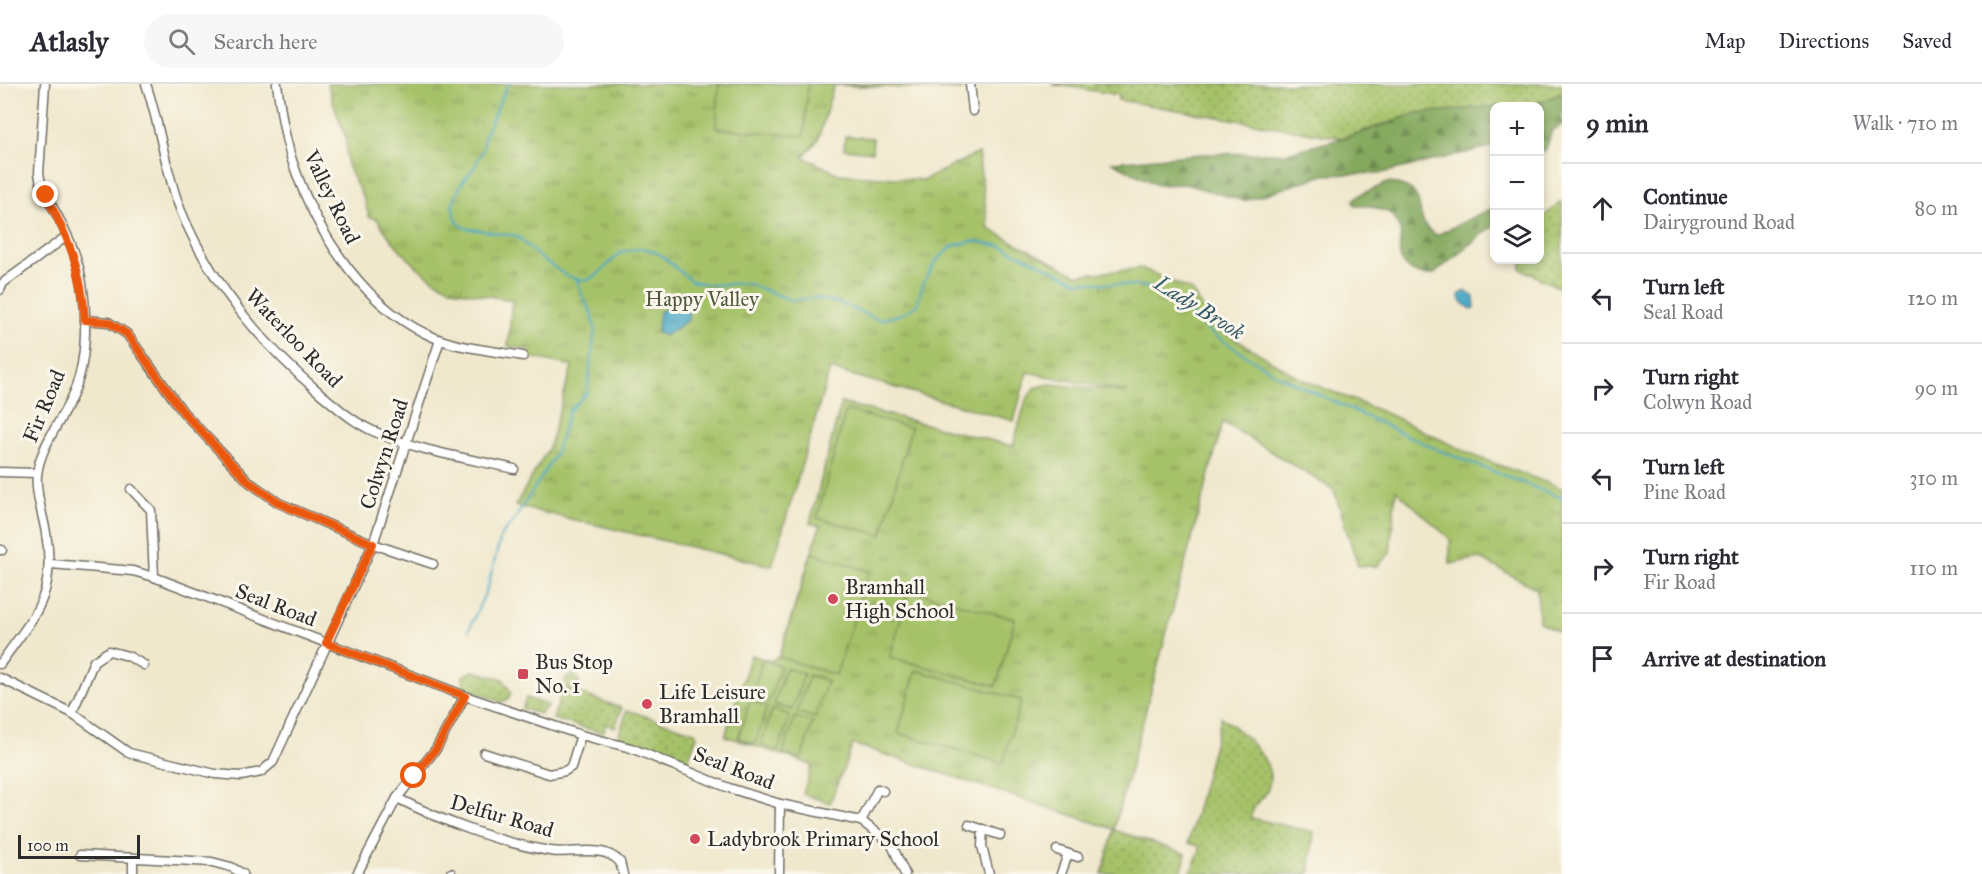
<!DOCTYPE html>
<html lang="en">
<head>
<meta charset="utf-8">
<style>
	body { margin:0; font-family:"IM FELL Great Primer",serif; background:#f7f7f7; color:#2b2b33 }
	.controls { position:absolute; right:18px; top:18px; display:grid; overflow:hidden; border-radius:12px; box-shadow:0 3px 9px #0003 }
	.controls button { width:54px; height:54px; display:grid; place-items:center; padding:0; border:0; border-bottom:2px solid #e1e1e2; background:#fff; color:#2b2b33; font:30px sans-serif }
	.scale { position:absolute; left:18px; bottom:15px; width:122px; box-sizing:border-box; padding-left:6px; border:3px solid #2b2b2b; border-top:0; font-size:16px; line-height:21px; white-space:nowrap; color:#2b2b2b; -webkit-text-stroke:4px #fbf7ec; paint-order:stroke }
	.stop { position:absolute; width:18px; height:18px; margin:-14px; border:4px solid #ea580c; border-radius:50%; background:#fff }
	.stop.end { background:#ea580c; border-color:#fff; box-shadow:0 2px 6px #0008 }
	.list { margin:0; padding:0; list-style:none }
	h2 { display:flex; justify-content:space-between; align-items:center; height:78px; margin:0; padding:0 24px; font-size:26px }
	h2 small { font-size:20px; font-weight:400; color:#7c7c81 }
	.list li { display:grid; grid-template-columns:39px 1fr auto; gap:18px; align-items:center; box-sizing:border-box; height:90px; padding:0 24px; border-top:2px solid #e1e1e2 }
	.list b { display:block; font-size:22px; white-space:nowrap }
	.list p { margin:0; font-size:20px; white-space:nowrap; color:#7c7c81 }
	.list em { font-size:20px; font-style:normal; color:#7c7c81 }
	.icon { flex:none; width:33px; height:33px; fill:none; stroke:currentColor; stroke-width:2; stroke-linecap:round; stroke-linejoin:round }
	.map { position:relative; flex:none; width:1562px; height:790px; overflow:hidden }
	header { display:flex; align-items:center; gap:36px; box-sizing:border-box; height:84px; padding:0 30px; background:#fff; border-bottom:2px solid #e1e1e2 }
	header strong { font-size:28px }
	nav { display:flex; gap:33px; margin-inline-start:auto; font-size:21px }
	.search { width:420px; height:54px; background:#f7f7f7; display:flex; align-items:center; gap:15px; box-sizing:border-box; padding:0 21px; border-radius:33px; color:#7c7c81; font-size:22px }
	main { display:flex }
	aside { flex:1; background:#fff }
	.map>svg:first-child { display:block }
</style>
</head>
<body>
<header>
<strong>Atlasly</strong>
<div class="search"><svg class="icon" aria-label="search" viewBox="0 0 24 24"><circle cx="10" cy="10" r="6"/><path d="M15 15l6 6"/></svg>Search here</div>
<nav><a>Map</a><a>Directions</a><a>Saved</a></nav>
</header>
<main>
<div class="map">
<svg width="1562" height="790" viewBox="0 0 1562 790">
	<defs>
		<pattern id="grass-dots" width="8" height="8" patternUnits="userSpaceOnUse" patternTransform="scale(1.5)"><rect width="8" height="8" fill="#a6c269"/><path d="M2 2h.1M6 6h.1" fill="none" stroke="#879e57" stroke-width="1.8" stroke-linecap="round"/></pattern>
		<pattern id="forest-firs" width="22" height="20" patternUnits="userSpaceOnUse" patternTransform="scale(1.5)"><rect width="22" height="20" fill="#84a85d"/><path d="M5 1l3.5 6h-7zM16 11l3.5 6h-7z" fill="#6c894d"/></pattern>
		<pattern id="park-tufts" width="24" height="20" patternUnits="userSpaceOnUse" patternTransform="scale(1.5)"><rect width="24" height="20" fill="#a6c269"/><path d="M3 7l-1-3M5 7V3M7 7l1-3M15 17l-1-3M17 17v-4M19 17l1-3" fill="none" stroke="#879e57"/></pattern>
		<pattern id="water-ripples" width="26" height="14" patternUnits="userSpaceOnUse" patternTransform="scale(1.5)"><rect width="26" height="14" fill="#46a7c5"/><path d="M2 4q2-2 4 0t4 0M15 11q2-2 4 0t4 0" fill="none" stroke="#3b88a0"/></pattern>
	</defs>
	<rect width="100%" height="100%" fill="#fbf7ec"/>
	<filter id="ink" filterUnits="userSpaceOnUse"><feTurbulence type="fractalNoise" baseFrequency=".0167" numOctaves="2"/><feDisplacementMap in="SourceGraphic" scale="12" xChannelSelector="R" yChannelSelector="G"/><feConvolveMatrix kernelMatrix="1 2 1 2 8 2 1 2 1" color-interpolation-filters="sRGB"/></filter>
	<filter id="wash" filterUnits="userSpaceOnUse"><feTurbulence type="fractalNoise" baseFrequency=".008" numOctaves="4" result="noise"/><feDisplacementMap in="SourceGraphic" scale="24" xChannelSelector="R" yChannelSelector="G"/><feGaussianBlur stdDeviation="1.35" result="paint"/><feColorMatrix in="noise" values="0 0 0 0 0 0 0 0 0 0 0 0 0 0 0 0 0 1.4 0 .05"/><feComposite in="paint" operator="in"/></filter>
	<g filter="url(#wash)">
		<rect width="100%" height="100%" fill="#f0e8cd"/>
		<g fill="url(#grass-dots)" stroke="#68764a" stroke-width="1.5">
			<polygon points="1051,0 1562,0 1562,13 1540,23 1494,22 1494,29 1413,31 1342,54 1118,16 1119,11"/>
			<polygon points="1562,118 1562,205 1521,185 1523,176 1540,176 1540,135"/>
			<polygon points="473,587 503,595 511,609 508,615 502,618 464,604 463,592"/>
			<circle cx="572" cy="598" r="7"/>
			<polygon points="563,604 622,624 615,643 606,640 603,649 553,635"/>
			<polygon points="526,614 548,621 540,630 522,625"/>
			<polygon points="627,626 695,648 697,652 688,676 686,678 618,653"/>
			<path d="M1221,633C1241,647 1279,676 1268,705C1264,716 1251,722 1251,734L1314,748L1309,790H1190L1200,765L1199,762L1188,759Z"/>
			<polygon points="1114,746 1186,770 1181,790 1102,790"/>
		</g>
		<g fill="url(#forest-firs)" stroke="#586a44" stroke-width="1.5">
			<polygon points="1562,9 1562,41 1552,46 1546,65 1540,69 1540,22 1530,22"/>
			<polygon points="1490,23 1494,24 1494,62 1382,89 1324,91 1244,117 1185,100 1157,101 1112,78 1200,70 1287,69 1358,50 1416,29"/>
			<path d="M1387,99C1437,101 1406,138 1437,151L1494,123V143L1487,146L1434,190C1421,193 1402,187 1400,171C1398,163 1402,154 1400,146C1398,139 1394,134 1390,129L1370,122H1355L1353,117L1357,112Z"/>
		</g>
		<path fill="url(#park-tufts)" stroke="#68764a" stroke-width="1.5" d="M327,0H963L962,6L834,1L818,56L803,73L839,90L924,96L978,69L989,145L1077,191L1141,184L1191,206L1217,244L1301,295L1390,331L1477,373L1562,404V549L1539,538L1537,505L1479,474L1450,480V455L1396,406L1390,469L1377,482H1358L1334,406L1223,338L1114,745L853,660L830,719L803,710L812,681L725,652L751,571L771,577L779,572L820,442L810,439L841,319L1013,362L1026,316L1035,304L1050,300L1127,308L1027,288L1014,337L830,285L772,482L515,422L549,363L572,282L529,273L530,266L508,262L512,216C493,212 474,210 456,206C425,197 394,162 377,135L369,133L364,115L347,82L346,55Z"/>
		<g fill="#a6c269" stroke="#68764a" stroke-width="1.5">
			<polygon points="719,0 808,0 804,52 716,44"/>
			<polygon points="845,52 873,54 872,68 844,65"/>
			<polygon points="846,326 911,344 882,451 817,434"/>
			<polygon points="812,469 869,487 836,591 779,573"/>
			<polygon points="909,506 1015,535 996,602 890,573"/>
			<polygon points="763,576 781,582 769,618 751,613"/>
			<polygon points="786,584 804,590 792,626 774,620"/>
			<polygon points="916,586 1021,616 1003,679 898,649"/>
			<polygon points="809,591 827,597 815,634 797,628"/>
			<polygon points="750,617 767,623 755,660 738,654"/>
			<polygon points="772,625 790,631 778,667 761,661"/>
			<polygon points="795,633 813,638 801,675 783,669"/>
		</g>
		<g fill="url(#water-ripples)" stroke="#386978" stroke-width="1.5">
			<polygon points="1465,207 1474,213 1475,224 1471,225 1462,218 1459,211"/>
			<polygon points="674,221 688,223 688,236 664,252 657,248 659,228"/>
		</g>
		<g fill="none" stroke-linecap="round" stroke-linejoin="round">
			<g stroke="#46a7c5" stroke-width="2">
				<polyline points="508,0 485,51 483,66 474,84 461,100 452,122 456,135 464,144 517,152 540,174 565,191 577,195 587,196 597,191 621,168 643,164 660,170 691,197 713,201 746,199 791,216 815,214 839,219 880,236 902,230 917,221 923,200 936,177 952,162 974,157 1001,162 1077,197 1148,203 1193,231 1209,248 1277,291 1438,366 1562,414"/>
				<polyline points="469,546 488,502 501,452 515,435 555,371 569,327 587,309 595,245 592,230 583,214 577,196"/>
			</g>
		</g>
	</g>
	<g filter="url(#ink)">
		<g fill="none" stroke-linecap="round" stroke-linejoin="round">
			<g stroke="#706d64" stroke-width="11">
				<g id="minor">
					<path d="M146,0C160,41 165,87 181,127C211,200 262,260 321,310C338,324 353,338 373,347C418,367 467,374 514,385"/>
					<path d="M277,0C281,28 285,58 295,85C319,153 368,228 438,255C465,265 495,267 523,272"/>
					<polyline points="970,0 973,27"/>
					<polyline points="0,206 3,199 67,152"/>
					<polyline points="85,236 108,238 127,250 183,328 249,398 279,419 373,460 433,480"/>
					<polyline points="0,388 37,389"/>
					<polyline points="131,405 151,426 154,493"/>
					<polyline points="0,466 2,466"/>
					<polyline points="51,480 133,487 154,493 465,612 581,651 631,664 729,704 780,720 861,737 891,759 905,790"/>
					<path d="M0,580C34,532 57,512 46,449C43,431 35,409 37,391C40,362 63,335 74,308C90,269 88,204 73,165C65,143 51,122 41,100L39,89L45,0"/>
					<polyline points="0,594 72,629 129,669 215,690 241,692 261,688 273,678 373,460 440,256"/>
					<polyline points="72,629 94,577 109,567 128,572 144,581"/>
					<polyline points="484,669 549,690 565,687 571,683 581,651"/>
					<path d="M397,714C442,737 500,759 550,767C574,771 602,759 620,778L623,790"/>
					<polyline points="861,737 878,705 883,707"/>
					<polyline points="969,741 1000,751"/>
					<polyline points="983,745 982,762 989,790"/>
					<polyline points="1057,766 1078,773"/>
					<polyline points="80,771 212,778 231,783 243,790"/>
					<polyline points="133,790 133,775"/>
					<polyline points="357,790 397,714 436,665 465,612"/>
					<polyline points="451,790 451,789"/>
					<polyline points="779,790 780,720"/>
					<polyline points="1061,790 1068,770"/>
				</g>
			</g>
			<use href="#minor" stroke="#fff" stroke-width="8"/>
		</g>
	</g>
	<g fill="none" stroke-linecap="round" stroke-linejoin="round" filter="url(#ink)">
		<path stroke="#ea580c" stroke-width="8" d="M46,111C69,156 82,185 85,236L108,238L127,250L183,328L249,398L279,419L373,460L326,559L465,612L436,665L414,692"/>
	</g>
	<g fill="#d1495b" stroke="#fbf7ec" stroke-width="2">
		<circle cx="833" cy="515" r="6"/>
		<rect x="517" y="584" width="12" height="12" rx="3"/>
		<circle cx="647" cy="620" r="6"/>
		<circle cx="695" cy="755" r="6"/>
	</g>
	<g text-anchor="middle" stroke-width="6" stroke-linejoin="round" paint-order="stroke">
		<g font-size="21" fill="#2b2b2b" stroke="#fbf7ec">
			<text transform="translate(332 113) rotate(64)" y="7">Valley Road</text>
			<text transform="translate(294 254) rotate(46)" y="7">Waterloo Road</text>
			<text transform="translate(44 322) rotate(-67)" y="7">Fir Road</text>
			<text transform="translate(384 370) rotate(-72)" y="7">Colwyn Road</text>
			<text transform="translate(276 521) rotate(21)" y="7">Seal Road</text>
			<text transform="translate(734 684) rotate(21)" y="7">Seal Road</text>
			<text transform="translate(502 732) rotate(16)" y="7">Delfur Road</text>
		</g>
		<g font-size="21" fill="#50583e" stroke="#fbf7ec">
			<text x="702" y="222">Happy Valley</text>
		</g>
		<g font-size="21" fill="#2b2b2b" stroke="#fbf7ec" text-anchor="start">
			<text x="845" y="510">Bramhall<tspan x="845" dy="24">High School</tspan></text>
			<text x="535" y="585">Bus Stop<tspan x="535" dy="24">No. 1</tspan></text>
			<text x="659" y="615">Life Leisure<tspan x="659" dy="24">Bramhall</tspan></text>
			<text x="707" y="762">Ladybrook Primary School</text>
		</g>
		<g font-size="22" font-style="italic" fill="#365d69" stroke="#fbf7ec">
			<text transform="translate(1200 223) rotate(32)" y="8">Lady Brook</text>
		</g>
	</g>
</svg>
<div class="controls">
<button>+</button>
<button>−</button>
<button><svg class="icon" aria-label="layers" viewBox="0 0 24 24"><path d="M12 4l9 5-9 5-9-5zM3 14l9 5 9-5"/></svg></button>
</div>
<div class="scale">100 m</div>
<div class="stop" style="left:414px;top:692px"></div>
<div class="stop end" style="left:46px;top:111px"></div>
</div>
<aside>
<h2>9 min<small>Walk · 710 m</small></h2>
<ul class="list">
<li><svg class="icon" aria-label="ahead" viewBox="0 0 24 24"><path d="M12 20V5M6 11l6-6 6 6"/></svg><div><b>Continue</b><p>Dairyground Road</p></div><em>80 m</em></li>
<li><svg class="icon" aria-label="left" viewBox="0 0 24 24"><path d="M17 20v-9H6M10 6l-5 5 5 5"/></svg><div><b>Turn left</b><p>Seal Road</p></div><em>120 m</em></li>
<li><svg class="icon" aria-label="right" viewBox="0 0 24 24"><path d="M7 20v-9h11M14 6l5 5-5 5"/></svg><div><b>Turn right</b><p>Colwyn Road</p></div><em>90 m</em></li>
<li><svg class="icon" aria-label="left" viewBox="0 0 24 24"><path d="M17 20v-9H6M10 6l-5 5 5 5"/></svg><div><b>Turn left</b><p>Pine Road</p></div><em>310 m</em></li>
<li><svg class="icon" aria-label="right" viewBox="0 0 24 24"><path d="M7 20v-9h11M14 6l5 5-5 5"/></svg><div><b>Turn right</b><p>Fir Road</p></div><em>110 m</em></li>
<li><svg class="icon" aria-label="arrive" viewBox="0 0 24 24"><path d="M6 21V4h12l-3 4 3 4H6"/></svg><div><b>Arrive at destination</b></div></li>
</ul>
</aside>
</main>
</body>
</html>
